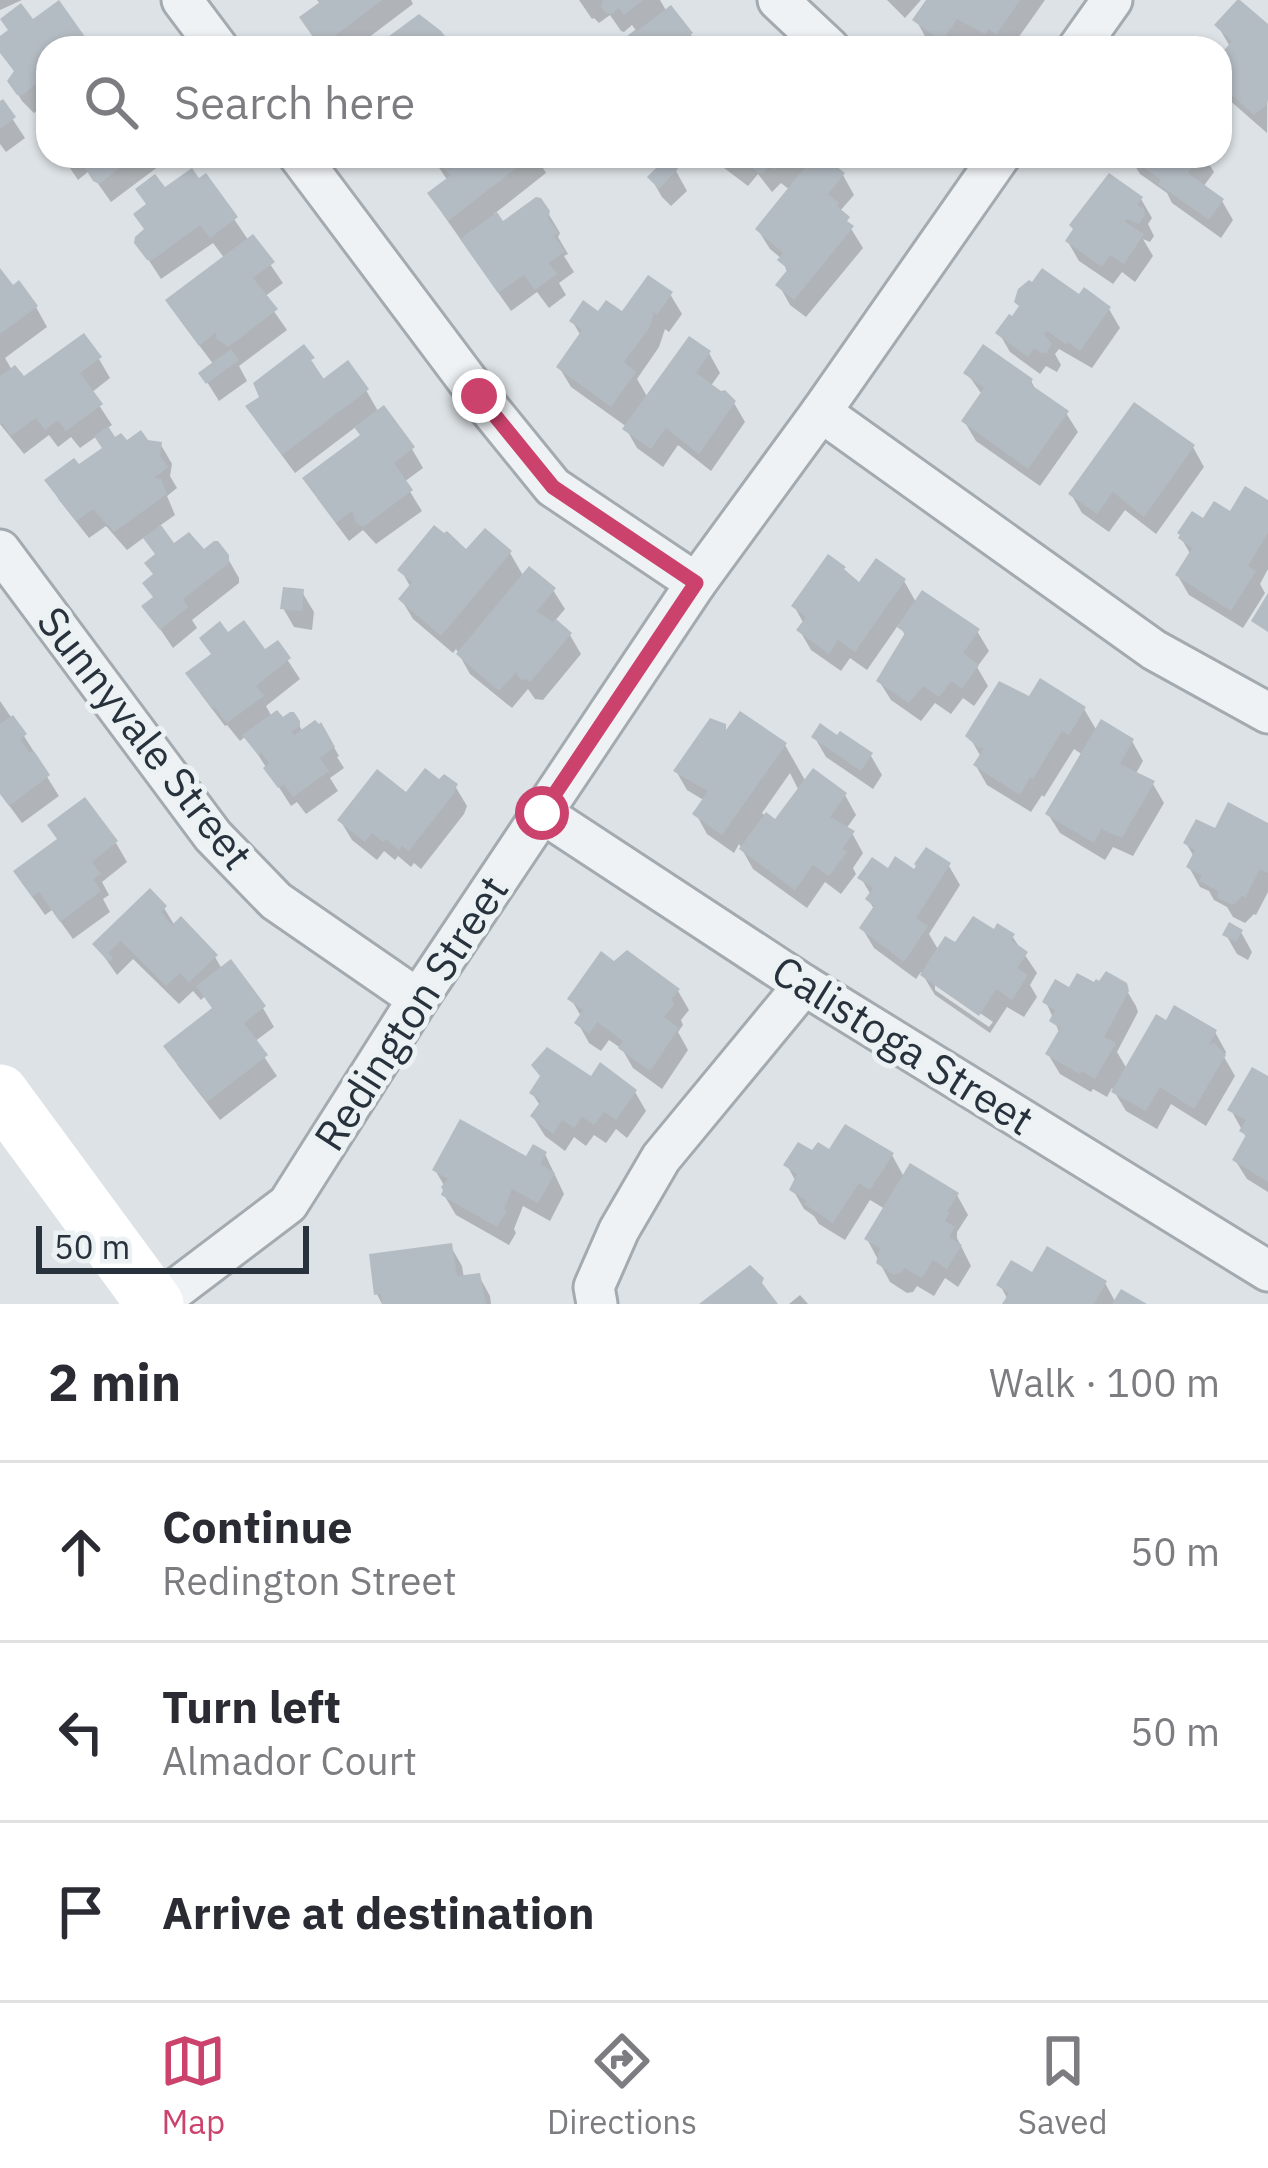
<!DOCTYPE html>
<html lang="en">
<head>
<meta charset="utf-8">
<style>
	body { margin:0; font-family:"IBM Plex Sans",sans-serif; background:#f7f7f7; color:#2b2b33 }
	.scale { position:absolute; left:36px; bottom:30px; width:273px; box-sizing:border-box; padding-left:12px; border:6px solid #27323c; border-top:0; font-size:33px; line-height:42px; white-space:nowrap; color:#27323c; -webkit-text-stroke:9px #ecf1f4; paint-order:stroke }
	.stop { position:absolute; width:36px; height:36px; margin:-27px; border:9px solid #cb426d; border-radius:50%; background:#fff }
	.stop.end { background:#cb426d; border-color:#fff; box-shadow:0 3px 12px #0008 }
	.list { margin:0; padding:0; list-style:none }
	h2 { display:flex; justify-content:space-between; align-items:center; height:156px; margin:0; padding:0 48px; font-size:51px }
	h2 small { font-size:39px; font-weight:400; color:#7c7c81 }
	.list li { display:grid; grid-template-columns:78px 1fr auto; gap:36px; align-items:center; box-sizing:border-box; height:180px; padding:0 48px; border-top:3px solid #e1e1e2 }
	.list b { display:block; font-size:45px; white-space:nowrap }
	.list p { margin:0; font-size:39px; white-space:nowrap; color:#7c7c81 }
	.list em { font-size:39px; font-style:normal; color:#7c7c81 }
	.icon { flex:none; width:66px; height:66px; fill:none; stroke:currentColor; stroke-width:2; stroke-linecap:round; stroke-linejoin:round }
	.map { position:relative; flex:none; width:1268px; height:1304px; overflow:hidden }
	.search { position:absolute; background:#fff; box-shadow:0 3px 9px #0004; left:36px; right:36px; top:36px; height:132px; display:flex; align-items:center; gap:30px; box-sizing:border-box; padding:0 42px; border-radius:36px; color:#7c7c81; font-size:45px }
	.sheet { height:696px; background:#fff }
	nav { display:flex; justify-content:space-around; align-items:center; box-sizing:border-box; height:168px; border-top:3px solid #e1e1e2; background:#fff; font-size:33px; color:#7c7c81 }
	nav a { display:grid; justify-items:center; gap:6px }
	nav .on { color:#cb426d }
	.map>svg:first-child { display:block }
</style>
</head>
<body>
<div class="map">
<svg width="1268" height="1304" viewBox="0 0 1268 1304">
	<rect width="100%" height="100%" fill="#dde2e6"/>
	<g fill="#0003" fill-rule="evenodd">
		<polygon points="0,0 22,0 0,10"/>
		<polygon points="317,0 411,0 413,4 364,41 369,48 322,48 314,37 321,5"/>
		<polygon points="579,0 660,0 667,12 691,35 699,48 629,48 637,32 632,25 624,32 621,31 610,15 599,23 594,18 592,19"/>
		<polygon points="887,0 921,0 905,18"/>
		<polygon points="930,0 1045,0 1011,48 989,48 969,37 961,48 939,48 927,40 916,20"/>
		<polygon points="32,23 89,48 48,48 48,102 34,113 22,101 10,81 16,74 0,50 0,40"/>
		<polygon points="1218,26 1268,28 1267,133 1220,92 1220,60 1229,45"/>
		<polygon points="2,103 25,138 6,152 0,144 0,105"/>
		<polygon points="62,156 153,156 159,166 111,202 89,171 78,180"/>
		<polygon points="431,156 536,156 546,173 494,214 502,225 548,213 560,233 558,237 568,254 564,256 574,272 559,283 566,295 549,308 537,292 511,311 442,213 448,181"/>
		<polygon points="708,156 808,156 812,163 819,156 843,175 854,195 840,211 863,248 806,317 790,305 779,285 788,274 782,259 770,249 758,230 790,190 781,183 772,192 758,174 748,186"/>
		<polygon points="1129,156 1204,156 1214,172 1203,187 1222,201 1233,220 1221,238 1172,203 1167,193 1140,174"/>
		<polygon points="676,171 687,191 671,206 662,197 651,178"/>
		<polygon points="206,178 249,241 252,238 283,283 264,297 287,330 239,366 247,381 219,401 202,374 214,365 180,320 225,259 213,243 161,279 137,242 146,231 164,191 199,183"/>
		<polygon points="1141,199 1152,218 1148,224 1154,236 1150,242 1143,239 1153,256 1135,282 1122,272 1113,284 1079,261 1068,242"/>
		<polygon points="0,273 36,307 47,327 5,358 12,370 23,380 99,359 110,378 91,393 112,425 106,429 115,441 126,444 161,445 172,464 170,476 177,488 167,496 175,515 158,527 174,547 227,557 239,578 239,583 192,620 197,628 173,648 145,607 155,599 157,557 146,536 127,550 106,526 89,538 59,500 48,481 78,469 105,449 97,436 80,448 71,437 58,447 49,435 24,454 0,424"/>
		<polygon points="670,294 682,314 669,332 665,329 659,347 637,379 648,398 709,353 720,373 710,387 734,403 745,422 711,471 678,445 663,467 637,448 626,429 627,427 571,387 559,367 581,336 572,321 599,315 623,315"/>
		<polygon points="1079,298 1109,309 1120,328 1092,368 1059,349 1055,354 1061,365 1057,372 1046,366 1040,374 1010,352 999,333"/>
		<polygon points="303,348 325,381 366,390 379,413 412,449 423,468 404,482 422,511 376,544 363,530 349,541 317,498 363,437 357,426 295,473 260,426 262,398"/>
		<polygon points="967,373 1031,381 1037,392 1066,413 1078,432 1040,486 976,441 964,421 983,396"/>
		<polygon points="1193,447 1204,467 1156,534 1125,510 1109,532 1082,513 1071,494"/>
		<polygon points="1268,504 1268,569 1260,584 1265,593 1243,628 1189,595 1178,576 1191,555 1181,538 1231,515"/>
		<polygon points="510,553 524,577 553,590 565,609 554,622 570,635 581,654 543,700 535,699 528,689 512,708 470,674 456,649 453,653 413,619 401,599 411,588 401,570 466,554"/>
		<polygon points="904,581 917,604 977,631 989,651 977,667 988,686 974,706 963,698 951,714 935,703 921,721 891,700 879,681 906,637 899,624 867,670 850,658 841,671 811,650 800,631 804,624 794,606 859,587"/>
		<polygon points="302,592 314,612 312,630 294,627 283,608"/>
		<polygon points="227,636 264,653 277,644 300,679 266,706 272,717 282,721 293,715 303,732 328,737 339,756 337,757 344,768 330,778 338,791 306,814 297,802 291,806 246,736 240,741 227,725 225,726 200,693 213,656"/>
		<polygon points="1031,700 1084,709 1097,731 1132,741 1143,761 1135,775 1153,784 1164,803 1133,856 1113,847 1105,860 1060,833 1048,814 1083,755 1074,749 1044,797 1042,795 1031,812 987,785 976,766 981,757 969,736"/>
		<polygon points="0,701 24,736 36,755 34,756 59,796 22,823 0,793"/>
		<path d="M727,733L785,745L806,782L845,795L856,815L846,829L852,833L863,853L853,868L856,874L841,894L825,882L807,908L753,869L739,844L734,853L707,834L696,814L705,801L687,790L676,771ZM790,773L799,791L776,823L762,813Z"/>
		<polygon points="815,738 871,756 882,775 873,789 826,757"/>
		<polygon points="440,784 455,786 467,806 464,814 421,869 414,863 411,867 398,856 395,860 384,851 377,860 352,840 340,820"/>
		<polygon points="1268,826 1268,892 1256,915 1254,914 1245,923 1233,917 1227,907 1214,900 1209,891 1200,887 1189,867 1194,857 1186,843 1216,832"/>
		<polygon points="116,843 127,862 102,882 109,895 103,899 110,912 73,939 52,910 45,915 28,891"/>
		<path d="M949,866L960,885L929,934L939,951L995,934L1012,936L1037,973L1030,985L1037,997L1024,1017L1007,1007L990,1033L935,995L921,972L916,979L874,948L862,928L874,909L868,899L871,895L861,878L888,872L915,873ZM935,982L993,1022L989,1027L935,990Z"/>
		<polygon points="164,908 175,926 215,957 222,969 263,1008 274,1027 254,1042 277,1076 220,1120 178,1066 167,1047 214,1010 205,996 201,1000 193,991 179,1004 133,959 117,975 96,945"/>
		<polygon points="1241,932 1252,952 1248,960 1237,954 1226,935"/>
		<polygon points="1095,986 1124,986 1136,1006 1138,1012 1117,1052 1127,1069 1215,1032 1226,1052 1224,1057 1235,1076 1206,1126 1171,1104 1157,1129 1126,1111 1112,1088 1107,1097 1093,1089 1091,1092 1060,1074 1048,1054 1060,1034 1046,1002 1070,992"/>
		<polygon points="678,991 689,1010 681,1020 683,1025 678,1032 688,1050 662,1089 633,1068 622,1049 609,1040 601,1051 589,1043 578,1023 582,1018 571,999"/>
		<polygon points="591,1080 635,1092 646,1111 627,1138 616,1129 606,1143 594,1135 586,1146 574,1137 565,1151 545,1136 533,1117 541,1107 532,1093"/>
		<polygon points="1268,1080 1268,1192 1247,1179 1235,1160 1247,1139 1231,1110"/>
		<polygon points="830,1153 892,1155 904,1177 957,1195 968,1215 957,1232 957,1238 971,1266 958,1287 945,1278 934,1296 917,1286 913,1292 907,1293 890,1282 867,1239 885,1209 870,1200 845,1240 819,1224 814,1216 804,1209 793,1190 796,1182 787,1165 813,1155"/>
		<polygon points="545,1154 564,1194 550,1221 523,1206 514,1229 516,1233 509,1245 456,1215 444,1195 445,1187 435,1170 527,1160"/>
		<polygon points="451,1247 462,1266 464,1278 479,1276 490,1296 491,1304 382,1304 377,1294"/>
		<polygon points="1033,1276 1105,1283 1116,1303 1142,1304 1006,1304 1008,1300 1000,1285"/>
		<polygon points="800,1295 808,1304 789,1304"/>
	</g>
	<g fill="#b4bcc3">
		<polygon points="59,0 93,48 48,48 48,75 22,95 17,95 7,81 14,71 0,53 0,36 8,30 0,19 21,3 33,19"/>
		<polygon points="318,0 382,0 320,47 299,17 320,2"/>
		<polygon points="603,0 643,0 624,15 619,8 612,14 606,13 601,6"/>
		<polygon points="926,0 1020,0 996,35 989,29 985,34 957,19 942,41 912,20"/>
		<polygon points="1237,0 1240,0 1268,24 1268,99 1266,106 1254,115 1220,85 1220,55 1232,41 1214,25"/>
		<polygon points="671,5 693,33 674,48 627,48 623,43 629,39 627,36 636,29 637,31"/>
		<polygon points="419,14 441,31 454,48 422,48 419,44 413,48 356,48 367,40 373,48"/>
		<polygon points="3,99 16,117 0,129 0,101"/>
		<polygon points="78,156 136,156 99,184 93,181"/>
		<polygon points="429,156 532,156 448,221 427,193 451,175"/>
		<polygon points="755,156 787,156 775,170 769,165 763,173 758,173 751,167 750,163"/>
		<polygon points="814,156 823,156 845,173 828,194 839,203 837,206 850,217 847,221 854,226 794,300 775,285 788,269 777,260 783,253 755,229"/>
		<polygon points="1127,156 1201,156 1188,173 1224,199 1209,220 1158,184 1161,180"/>
		<polygon points="666,158 678,169 659,189 647,177"/>
		<polygon points="192,168 199,178 206,173 238,217 210,238 200,225 151,261 147,260 134,243 135,237 144,229 133,214 146,204 135,189 155,174 165,187"/>
		<polygon points="1109,173 1143,197 1137,205 1144,209 1145,215 1139,224 1127,219 1125,222 1144,234 1124,264 1110,255 1102,267 1065,241 1073,229 1069,225"/>
		<polygon points="536,197 541,198 550,211 548,218 559,233 554,236 565,251 549,263 557,274 535,290 524,275 498,293 460,239 497,212 503,221"/>
		<polygon points="253,234 275,262 253,278 278,309 228,347 216,338 216,332 199,346 165,300"/>
		<polygon points="0,268 13,285 19,280 38,306 0,334"/>
		<polygon points="1042,268 1079,294 1084,287 1111,307 1080,351 1068,342 1067,345 1047,331 1044,334 1052,344 1046,353 1041,353 1034,348 1028,357 995,333 1009,314 1012,316 1019,306 1014,302 1018,289 1029,280 1032,282"/>
		<polygon points="648,275 673,292 657,315 654,312 650,327 624,362 636,372 611,407 556,367 582,330 569,321 583,300 598,311 606,300 622,311"/>
		<polygon points="84,333 102,357 80,373 103,404 66,431 58,420 45,430 36,418 11,436 2,423 0,425 0,376 15,365 24,376"/>
		<polygon points="689,336 711,351 696,373 721,391 725,390 736,401 699,454 666,428 651,449 622,429"/>
		<polygon points="304,344 315,358 311,360 323,379 348,360 369,389 282,455 245,406 259,397 253,383"/>
		<polygon points="983,344 1033,379 1030,384 1069,411 1028,469 961,421 984,388 963,373"/>
		<polygon points="231,349 239,360 206,384 198,373"/>
		<polygon points="1134,402 1195,445 1144,517 1113,492 1097,514 1068,494"/>
		<polygon points="384,405 415,447 394,463 413,490 363,527 356,523 352,511 336,523 302,478 360,435 354,427"/>
		<polygon points="108,426 115,437 121,433 127,440 141,430 148,440 162,442 160,456 168,467 154,478 161,479 167,494 114,532 93,509 76,521 44,480 74,458 79,464 102,448 94,436"/>
		<polygon points="1245,486 1268,500 1268,533 1248,566 1256,571 1231,611 1175,575 1192,548 1178,538 1180,535 1177,533 1192,511 1203,518 1214,501 1230,511"/>
		<polygon points="161,525 174,543 189,532 204,549 214,541 218,541 229,555 229,563 183,599 188,607 160,630 141,606 153,597 142,583 153,574 144,563 155,554 143,538"/>
		<polygon points="434,525 444,533 447,531 466,549 485,528 512,551 441,636 398,599 412,582 397,570"/>
		<polygon points="828,554 846,567 844,569 859,582 876,558 906,579 855,652 838,640 829,654 796,630 806,617 791,606"/>
		<polygon points="529,566 556,588 537,611 553,622 556,619 572,633 530,682 526,679 522,680 517,675 517,671 499,691 456,654"/>
		<polygon points="283,587 304,589 302,611 280,609"/>
		<polygon points="922,590 980,629 963,653 979,665 962,689 951,681 939,697 923,686 909,703 876,681 905,633 897,627"/>
		<polygon points="1268,593 1268,632 1251,621"/>
		<polygon points="244,620 265,649 278,640 291,658 256,686 264,696 227,723 214,707 212,709 185,673 211,654 199,638 220,621 228,632"/>
		<polygon points="1040,678 1086,707 1069,735 1062,731 1033,779 1030,777 1020,795 973,765 984,748 979,748 965,736 999,681 1029,696"/>
		<polygon points="277,710 283,717 290,712 294,712 300,721 300,726 292,731 294,735 315,720 319,724 321,722 335,747 320,758 329,771 293,797 284,784 278,788 263,768 269,763 261,753 258,755 242,735"/>
		<polygon points="740,711 787,743 722,835 692,814 708,791 673,771 710,718 726,724 726,730"/>
		<polygon points="13,715 27,734 20,739 30,753 34,751 50,775 9,806 0,794 0,724"/>
		<polygon points="1101,719 1134,739 1120,764 1155,781 1122,838 1103,830 1103,826 1094,843 1045,814"/>
		<polygon points="820,723 837,735 840,731 873,753 861,771 811,737"/>
		<polygon points="425,768 439,779 444,774 458,784 454,791 455,792 409,851 402,846 399,850 386,839 383,842 372,833 365,842 337,820 377,769 406,792"/>
		<polygon points="813,768 847,793 830,817 855,831 842,849 847,852 829,876 813,865 795,890 739,849 766,812 775,819"/>
		<polygon points="85,797 118,841 92,862 101,874 93,879 101,891 60,922 39,892 32,897 13,871 57,839 47,825"/>
		<polygon points="1228,802 1268,823 1268,873 1260,869 1245,898 1242,896 1233,905 1218,898 1218,891 1199,881 1202,876 1186,867 1195,850 1183,843 1196,819 1215,828"/>
		<polygon points="926,847 951,863 916,918 928,926 904,962 859,928 874,906 865,899 873,888 857,878 872,857 888,868 895,856 914,869 916,866 914,864"/>
		<polygon points="150,888 167,906 161,912 172,925 181,916 218,955 189,982 180,973 166,986 121,941 108,953 113,958 109,962 92,944"/>
		<polygon points="973,916 994,929 997,923 1015,934 1011,940 1028,952 1017,968 1028,975 1012,1000 996,989 979,1016 920,975 945,936 955,942"/>
		<polygon points="1229,922 1243,930 1236,942 1222,935"/>
		<polygon points="627,950 680,989 671,1000 675,1003 664,1017 679,1028 650,1071 618,1048 623,1041 597,1022 589,1034 574,1023 583,1010 567,999 601,951 614,961"/>
		<polygon points="231,959 266,1006 244,1023 268,1055 207,1102 163,1046 212,1008 196,986"/>
		<polygon points="1106,971 1127,983 1129,991 1104,1037 1116,1043 1095,1079 1081,1071 1080,1074 1045,1054 1060,1028 1049,1021 1055,1010 1042,1002 1055,979 1069,987 1077,973 1094,982 1096,979 1099,981"/>
		<polygon points="1174,1005 1217,1030 1209,1045 1214,1043 1226,1055 1194,1109 1160,1087 1146,1111 1111,1092 1156,1014 1166,1020"/>
		<polygon points="547,1047 591,1076 600,1062 637,1090 616,1120 604,1112 594,1125 582,1117 574,1128 562,1120 553,1134 530,1116 541,1101 529,1093 540,1076 531,1065"/>
		<polygon points="1252,1067 1268,1076 1268,1182 1232,1160 1246,1135 1239,1131 1246,1120 1227,1110"/>
		<polygon points="460,1119 526,1156 533,1144 547,1152 540,1164 555,1173 538,1203 512,1189 504,1209 507,1211 497,1227 441,1195 443,1190 441,1187 448,1179 432,1170"/>
		<polygon points="845,1124 894,1153 870,1190 859,1183 833,1223 804,1204 807,1201 789,1190 797,1174 783,1165 798,1142 812,1150 818,1142 829,1149"/>
		<polygon points="910,1163 959,1193 947,1212 950,1213 945,1221 955,1227 949,1237 962,1245 947,1269 933,1260 922,1278 905,1268 902,1272 894,1275 876,1263 880,1248 864,1239"/>
		<polygon points="452,1243 457,1276 480,1273 486,1304 382,1304 381,1294 374,1295 369,1254"/>
		<polygon points="1047,1246 1107,1281 1094,1304 1002,1304 1009,1293 996,1285 1011,1260 1032,1272"/>
		<polygon points="750,1265 764,1278 762,1283 778,1304 699,1304"/>
		<polygon points="1121,1289 1147,1304 1112,1304"/>
	</g>
	<g fill="none" stroke-linecap="round" stroke-linejoin="round">
		<g stroke="#a3aab0" stroke-width="45">
			<g id="street">
				<polyline points="182,0 218,48"/>
				<polyline points="778,0 829,48"/>
				<polyline points="1078,48 1112,0"/>
				<polyline points="299,156 479,396 553,487 696,583"/>
				<polyline points="821,412 1154,650 1268,713"/>
				<polyline points="0,550 213,836 276,901 418,999"/>
				<polyline points="542,813 804,985 1268,1271"/>
				<polyline points="156,1304 288,1204 418,999 696,583 821,412 1000,156"/>
				<polyline points="597,1304 594,1287 619,1230 661,1158 804,985"/>
			</g>
		</g>
		<use href="#street" stroke="#eff2f5" stroke-width="39"/>
		<polyline stroke="#fff" stroke-width="57" points="0,1093 155,1304"/>
	</g>
	<g fill="none" stroke-linecap="round" stroke-linejoin="round">
		<polyline stroke="#cb426d" stroke-width="15" points="479,396 553,487 696,583 542,813"/>
	</g>
	<g text-anchor="middle" stroke-width="10" stroke-linejoin="round" paint-order="stroke">
		<g font-size="42" fill="#27323c" stroke="#ecf1f4">
			<text transform="translate(145 738) rotate(52)" y="15">Sunnyvale Street</text>
			<text transform="translate(411 1013) rotate(-57)" y="15">Redington Street</text>
			<text transform="translate(903 1045) rotate(32)" y="15">Calistoga Street</text>
		</g>
	</g>
</svg>
<div class="scale">50 m</div>
<div class="stop" style="left:542px;top:813px"></div>
<div class="stop end" style="left:479px;top:396px"></div>
<div class="search"><svg class="icon" aria-label="search" viewBox="0 0 24 24"><circle cx="10" cy="10" r="6"/><path d="M15 15l6 6"/></svg>Search here</div>
</div>
<section class="sheet">
<h2>2 min<small>Walk · 100 m</small></h2>
<ul class="list">
<li><svg class="icon" aria-label="ahead" viewBox="0 0 24 24"><path d="M12 20V5M6 11l6-6 6 6"/></svg><div><b>Continue</b><p>Redington Street</p></div><em>50 m</em></li>
<li><svg class="icon" aria-label="left" viewBox="0 0 24 24"><path d="M17 20v-9H6M10 6l-5 5 5 5"/></svg><div><b>Turn left</b><p>Almador Court</p></div><em>50 m</em></li>
<li><svg class="icon" aria-label="arrive" viewBox="0 0 24 24"><path d="M6 21V4h12l-3 4 3 4H6"/></svg><div><b>Arrive at destination</b></div></li>
</ul>
</section>
<nav>
<a class="on"><svg class="icon" aria-label="map" viewBox="0 0 24 24"><path d="M3 6l6-2 6 2 6-2v14l-6 2-6-2-6 2zM9 4v14M15 6v14"/></svg>Map</a>
<a><svg class="icon" aria-label="directions" viewBox="0 0 24 24"><path d="M12 3l9 9-9 9-9-9zM9 14v-3h6M13 9l2 2-2 2"/></svg>Directions</a>
<a><svg class="icon" aria-label="saved" viewBox="0 0 24 24"><path d="M7 4h10v16l-5-4-5 4z"/></svg>Saved</a>
</nav>
</body>
</html>
